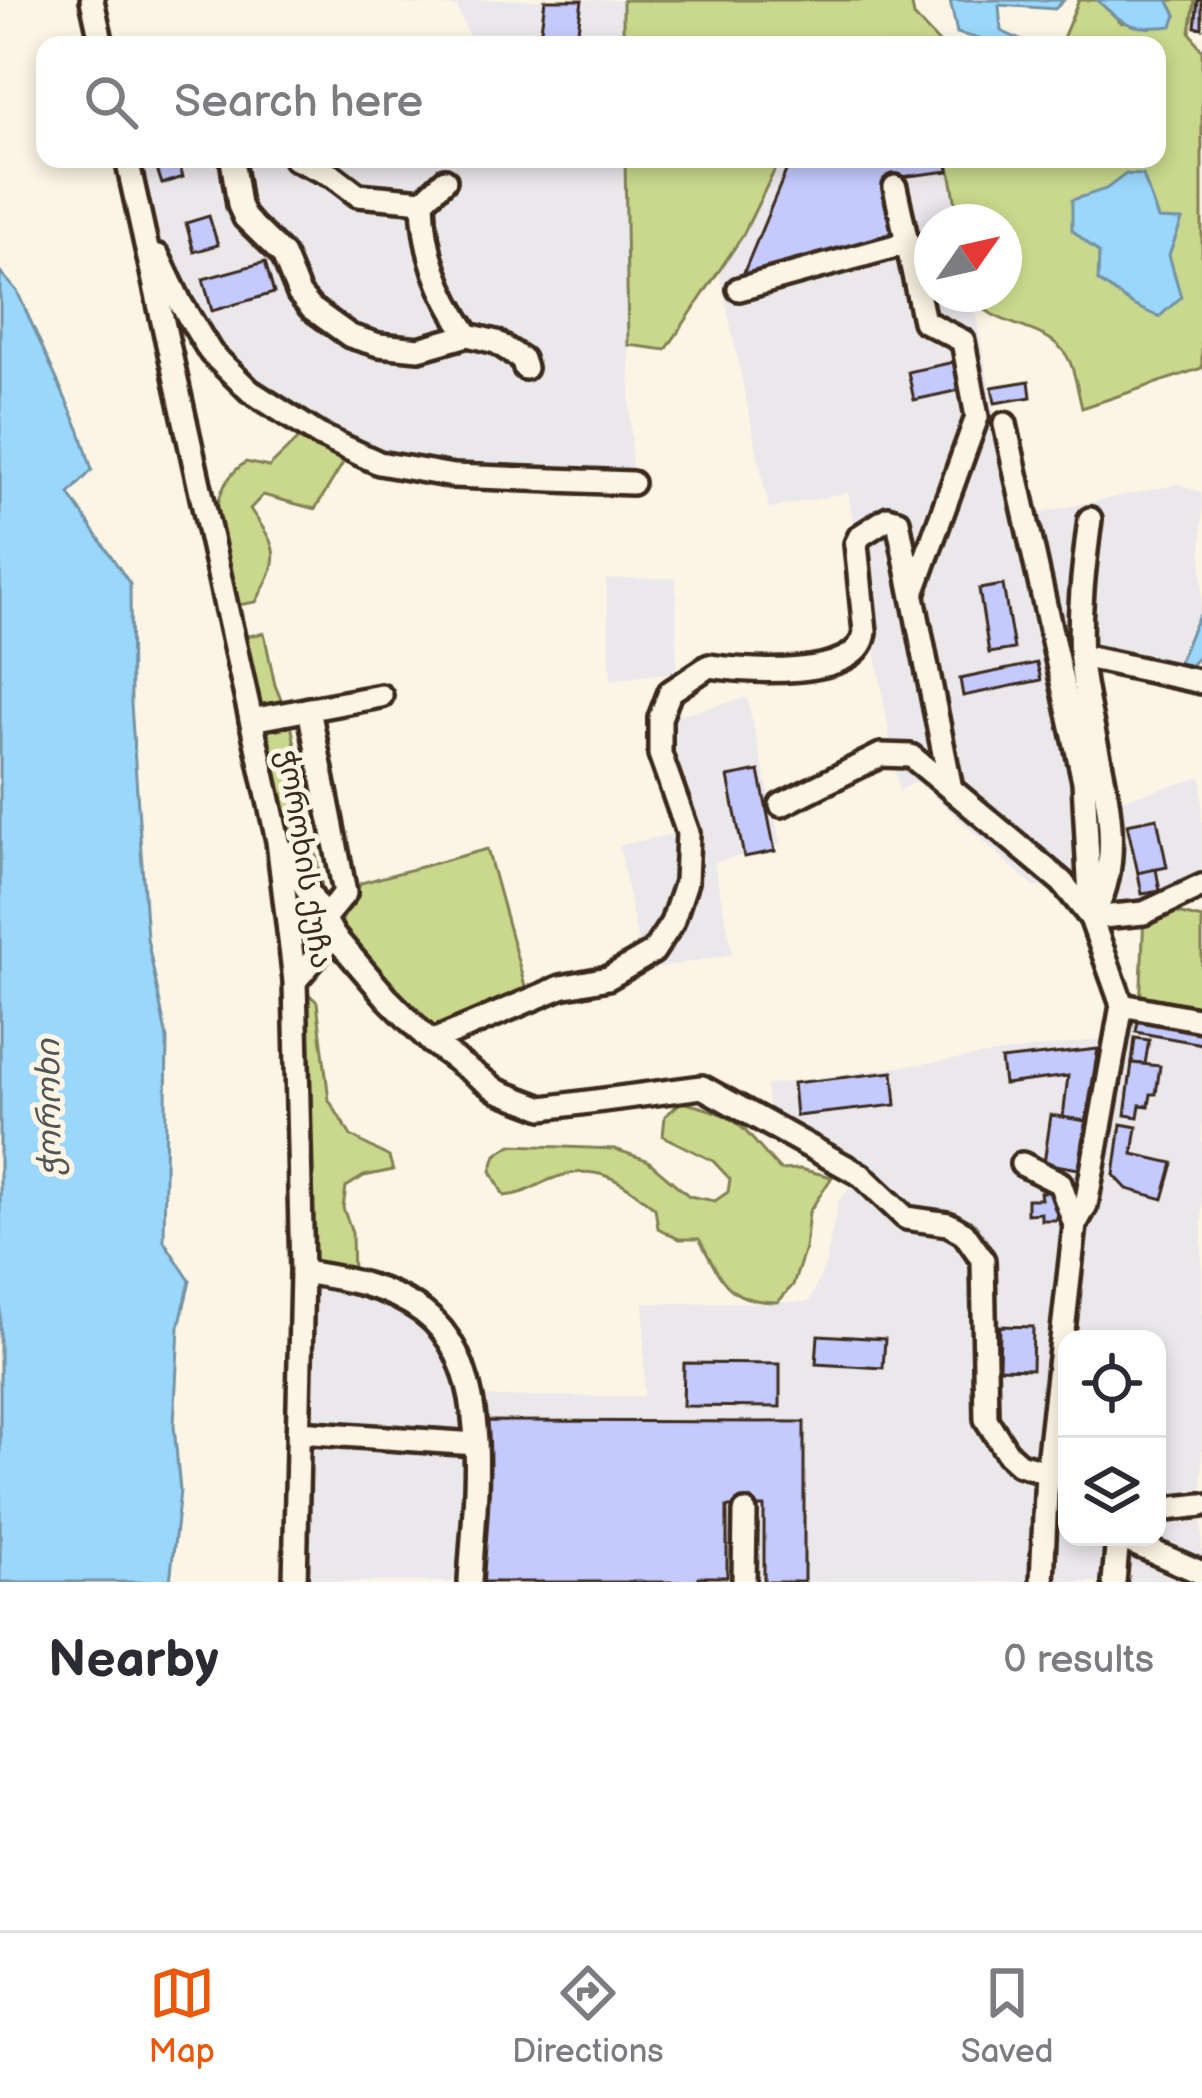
<!DOCTYPE html>
<html lang="en">
<head>
<meta charset="utf-8">
<style>
	body { margin:0; font-family:"Balsamiq Sans","Noto Sans Georgian",sans-serif; background:#f2f2f3; color:#2b2b33 }
	.controls { position:absolute; right:36px; bottom:36px; display:grid; overflow:hidden; border-radius:24px; box-shadow:0 6px 18px #0003 }
	.controls button { width:108px; height:108px; display:grid; place-items:center; padding:0; border:0; border-bottom:3px solid #e1e1e2; background:#fff; color:#2b2b33; font:60px sans-serif }
	.compass { position:absolute; left:914px; top:204px; width:108px; height:108px; border-radius:50%; background:#fff; box-shadow:0 6px 18px #0003; rotate:56deg }
	.list { margin:0; padding:0; list-style:none }
	h2 { display:flex; justify-content:space-between; align-items:center; height:156px; margin:0; padding:0 48px; font-size:51px }
	h2 small { font-size:39px; font-weight:400; color:#7c7c81 }
	.icon { flex:none; width:66px; height:66px; fill:none; stroke:currentColor; stroke-width:2; stroke-linecap:round; stroke-linejoin:round }
	.map { position:relative; flex:none; width:1202px; height:1582px; overflow:hidden }
	.search { position:absolute; background:#fff; box-shadow:0 6px 18px #0003; left:36px; right:36px; top:36px; height:132px; display:flex; align-items:center; gap:30px; box-sizing:border-box; padding:0 42px; border-radius:24px; color:#7c7c81; font-size:45px }
	.sheet { height:348px; background:#fff }
	nav { display:flex; justify-content:space-around; align-items:center; box-sizing:border-box; height:168px; border-top:3px solid #e1e1e2; background:#fff; font-size:33px; color:#7c7c81 }
	nav a { display:grid; justify-items:center; gap:6px }
	nav .on { color:#ea580c }
	.map>svg:first-child { display:block }
</style>
</head>
<body>
<div class="map">
<svg width="1202" height="1582" viewBox="0 0 1202 1582">
	<rect width="100%" height="100%" fill="#fcf5e5"/>
	<filter id="ink" filterUnits="userSpaceOnUse"><feTurbulence type="fractalNoise" baseFrequency=".00833" numOctaves="2"/><feDisplacementMap in="SourceGraphic" scale="24" xChannelSelector="R" yChannelSelector="G"/><feConvolveMatrix kernelMatrix="1 2 1 2 8 2 1 2 1" color-interpolation-filters="sRGB"/></filter>
	<g filter="url(#ink)">
		<g fill="#ebe8ec" fill-rule="evenodd">
			<polygon points="400,0 623,0 623,45 463,45 470,40 457,7 400,4"/>
			<polygon points="127,159 625,159 632,483 379,463 211,353 140,218"/>
			<polygon points="780,159 948,159 959,222 932,222 932,294 972,294 1034,620 1075,786 1080,879 1035,888 917,781 899,791 848,492 769,509 719,271 743,235"/>
			<polygon points="1179,484 1202,493 1202,612 1191,626 1183,655 1175,668 1070,678 1037,513"/>
			<polygon points="676,578 677,672 611,680 606,579"/>
			<polygon points="747,698 781,844 714,863 733,954 643,971 619,845 674,834 649,722"/>
			<polygon points="1202,777 1202,886 1091,918 1098,880 1096,807"/>
			<path d="M1122,1005L1202,1020V1582H295L302,1272L422,1311L472,1397L644,1396V1303L809,1302L825,1265L838,1202L860,1176L771,1126L766,1085L1116,1037ZM1067,1339H1157V1537H1067Z"/>
		</g>
		<g fill="#c9d88c" stroke="#828155" stroke-width="3">
			<polygon points="623,0 911,0 914,16 941,45 623,45"/>
			<path d="M1079,0H1097L1122,23L1176,15L1168,0H1195L1190,32L1202,51V368L1082,408C1078,393 1076,376 1070,362C1052,320 991,332 972,294H1004V222H959L948,159H1157V45H1060Z"/>
			<polygon points="625,159 780,159 743,235 666,350 628,345"/>
			<path d="M319,435L351,450L315,509L263,495L250,509C280,551 281,556 256,602L226,607C220,559 198,494 246,462L269,467L297,440Z"/>
			<polygon points="264,633 275,685 291,724 323,892 311,897 278,841 233,639"/>
			<polygon points="487,849 529,1001 431,1042 334,936 361,883"/>
			<polygon points="1157,908 1202,919 1202,1020 1140,1009 1144,913"/>
			<polygon points="295,981 317,1002 329,1100 351,1136 389,1157 393,1170 364,1176 346,1187 343,1208 352,1232 353,1280 302,1272"/>
			<path d="M681,1102C746,1117 737,1125 780,1170L800,1169L832,1177L809,1212L805,1249L793,1285L778,1302C725,1302 722,1279 699,1239H679L658,1228L655,1208C619,1179 596,1161 549,1180C533,1187 522,1195 504,1196L491,1171L496,1155L511,1145L615,1149L647,1160L689,1196L715,1201L728,1192L730,1179L713,1161L663,1136L665,1116Z"/>
		</g>
		<g fill="#9ad7fb" stroke="#7492a3" stroke-width="3">
			<polygon points="950,0 1064,0 1055,9 999,5 1001,31 1032,45 1001,45 957,33"/>
			<path d="M1097,0H1168L1176,15L1172,26C1133,30 1126,27 1097,0Z"/>
			<polygon points="1126,174 1143,175 1158,219 1182,220 1169,255 1181,297 1159,317 1133,305 1098,281 1099,253 1072,230 1072,200 1106,189"/>
			<polygon points="0,272 17,291 80,431 92,470 69,494 130,584 131,704 147,938 167,1039 164,1241 190,1281 179,1327 174,1425 180,1491 170,1582 0,1582"/>
			<path d="M1202,612V653L1186,671L1175,668C1187,650 1189,629 1202,612Z"/>
		</g>
		<g fill="#c4cafd" stroke="#3b2a1e" stroke-width="3">
			<polygon points="545,0 582,0 576,45 539,44"/>
			<polygon points="1198,0 1202,0 1202,28 1195,27"/>
			<polygon points="167,159 177,159 183,177 162,184 155,163"/>
			<polygon points="791,159 947,159 949,171 884,179 897,241 746,279 744,272"/>
			<polygon points="209,216 218,245 194,252 186,223"/>
			<polygon points="265,262 274,293 212,311 203,279"/>
			<polygon points="963,360 969,388 914,400 908,372"/>
			<polygon points="1029,381 1031,397 995,403 992,387"/>
			<polygon points="1003,585 1014,649 989,653 979,589"/>
			<polygon points="1037,663 1041,680 963,696 960,679"/>
			<polygon points="759,771 775,851 744,857 728,777"/>
			<polygon points="1157,818 1167,867 1138,873 1127,824"/>
			<polygon points="1156,869 1160,891 1142,894 1138,873"/>
			<polygon points="1139,1017 1202,1029 1202,1044 1136,1032"/>
			<polygon points="1135,1038 1149,1040 1145,1064 1132,1063"/>
			<polygon points="1098,1049 1086,1121 1063,1117 1068,1076 1004,1084 1001,1060"/>
			<polygon points="1132,1063 1160,1066 1156,1094 1151,1094 1149,1106 1140,1105 1138,1117 1125,1115"/>
			<polygon points="893,1072 896,1105 796,1116 793,1083"/>
			<polygon points="1051,1115 1086,1121 1079,1169 1044,1163"/>
			<polygon points="1121,1124 1137,1127 1133,1154 1173,1163 1163,1199 1127,1189 1114,1175"/>
			<polygon points="1040,1192 1056,1192 1057,1220 1041,1220 1041,1213 1027,1214 1027,1199 1041,1199"/>
			<polygon points="1000,1326 1033,1327 1032,1369 999,1368"/>
			<polygon points="818,1335 885,1339 883,1368 816,1364"/>
			<polygon points="684,1363 780,1364 780,1407 683,1406"/>
			<polygon points="482,1421 804,1422 804,1582 764,1582 764,1507 727,1507 727,1577 699,1577 699,1582 482,1582"/>
		</g>
		<g fill="none" stroke-linecap="round" stroke-linejoin="round">
			<g stroke="#3b2a1e" stroke-width="30">
				<g id="minor">
					<polyline points="92,0 102,45"/>
					<polyline points="127,159 278,841 295,981 302,1272 295,1582"/>
					<polyline points="232,159 239,205 245,218 283,255 299,294 311,308 350,336 379,345 419,349 468,335 496,342 522,359 525,368"/>
					<polyline points="295,159 333,176 358,195 423,201 445,180"/>
					<polyline points="895,187 924,321 963,341 977,417 914,591"/>
					<path d="M423,201C424,253 439,292 468,335"/>
					<polyline points="158,256 181,304 211,353 250,391 319,435 379,463 453,476 632,483"/>
					<polyline points="739,289 907,243"/>
					<polyline points="1005,424 1084,781 1091,918"/>
					<path d="M1090,519C1084,566 1078,611 1081,659C1086,734 1133,835 1097,907"/>
					<polyline points="1081,656 1202,682"/>
					<polyline points="309,709 345,893 324,918"/>
					<polyline points="251,720 381,696"/>
					<polyline points="781,805 881,755 911,756 951,789"/>
					<polyline points="285,852 334,936 387,998 431,1042 498,1091 543,1108 702,1087 861,1175 906,1218 948,1224 964,1233 983,1260 986,1419 1008,1454 1019,1464 1047,1472"/>
					<polyline points="1091,918 1144,913 1202,886"/>
					<polyline points="295,981 334,936"/>
					<polyline points="1122,1005 1202,1020"/>
					<path d="M431,1042L561,987L608,978L653,952L672,923L686,882L688,833L660,754V718L670,692L709,666C745,671 859,681 865,632L856,544L860,536L888,518L898,521L951,789L1062,882L1091,918L1122,1005L1086,1205L1075,1225L1047,1472L1042,1582"/>
					<polyline points="1022,1164 1060,1183 1075,1225"/>
					<path d="M302,1272C343,1278 388,1286 423,1312C497,1367 474,1502 470,1582"/>
					<polyline points="298,1432 476,1444"/>
					<polyline points="1157,1510 1202,1505"/>
					<polyline points="1119,1537 1202,1573"/>
					<polyline points="744,1582 745,1512"/>
					<polyline points="1114,1582 1118,1537"/>
				</g>
			</g>
			<use href="#minor" stroke="#fcf5e5" stroke-width="21"/>
		</g>
	</g>
	<g text-anchor="middle" stroke-width="10" stroke-linejoin="round" paint-order="stroke">
		<g font-size="30" fill="#3b2a1e" stroke="#fcf5e5">
			<text transform="translate(305 859) rotate(81)" y="10">ჭოროხის ქუჩა</text>
		</g>
		<g font-size="33" font-style="italic" fill="#535555" stroke="#fcf5e5">
			<text transform="translate(48 1108) rotate(-91)" y="12">ჭოროხი</text>
		</g>
	</g>
</svg>
<div class="controls">
<button><svg class="icon" aria-label="locate" viewBox="0 0 24 24"><circle cx="12" cy="12" r="6"/><path d="M12 2v4M12 18v4M2 12h4M18 12h4"/></svg></button>
<button><svg class="icon" aria-label="layers" viewBox="0 0 24 24"><path d="M12 4l9 5-9 5-9-5zM3 14l9 5 9-5"/></svg></button>
</div>
<svg class="compass" viewBox="-18 -18 36 36"><path d="M0-13l5 13h-10z" fill="#e53935"/><path d="M0 13l5-13h-10z" fill="#7c7c81"/></svg>
<div class="search"><svg class="icon" aria-label="search" viewBox="0 0 24 24"><circle cx="10" cy="10" r="6"/><path d="M15 15l6 6"/></svg>Search here</div>
</div>
<section class="sheet">
<h2>Nearby<small>0 results</small></h2>
<ul class="list">
</ul>
</section>
<nav>
<a class="on"><svg class="icon" aria-label="map" viewBox="0 0 24 24"><path d="M3 6l6-2 6 2 6-2v14l-6 2-6-2-6 2zM9 4v14M15 6v14"/></svg>Map</a>
<a><svg class="icon" aria-label="directions" viewBox="0 0 24 24"><path d="M12 3l9 9-9 9-9-9zM9 14v-3h6M13 9l2 2-2 2"/></svg>Directions</a>
<a><svg class="icon" aria-label="saved" viewBox="0 0 24 24"><path d="M7 4h10v16l-5-4-5 4z"/></svg>Saved</a>
</nav>
</body>
</html>
